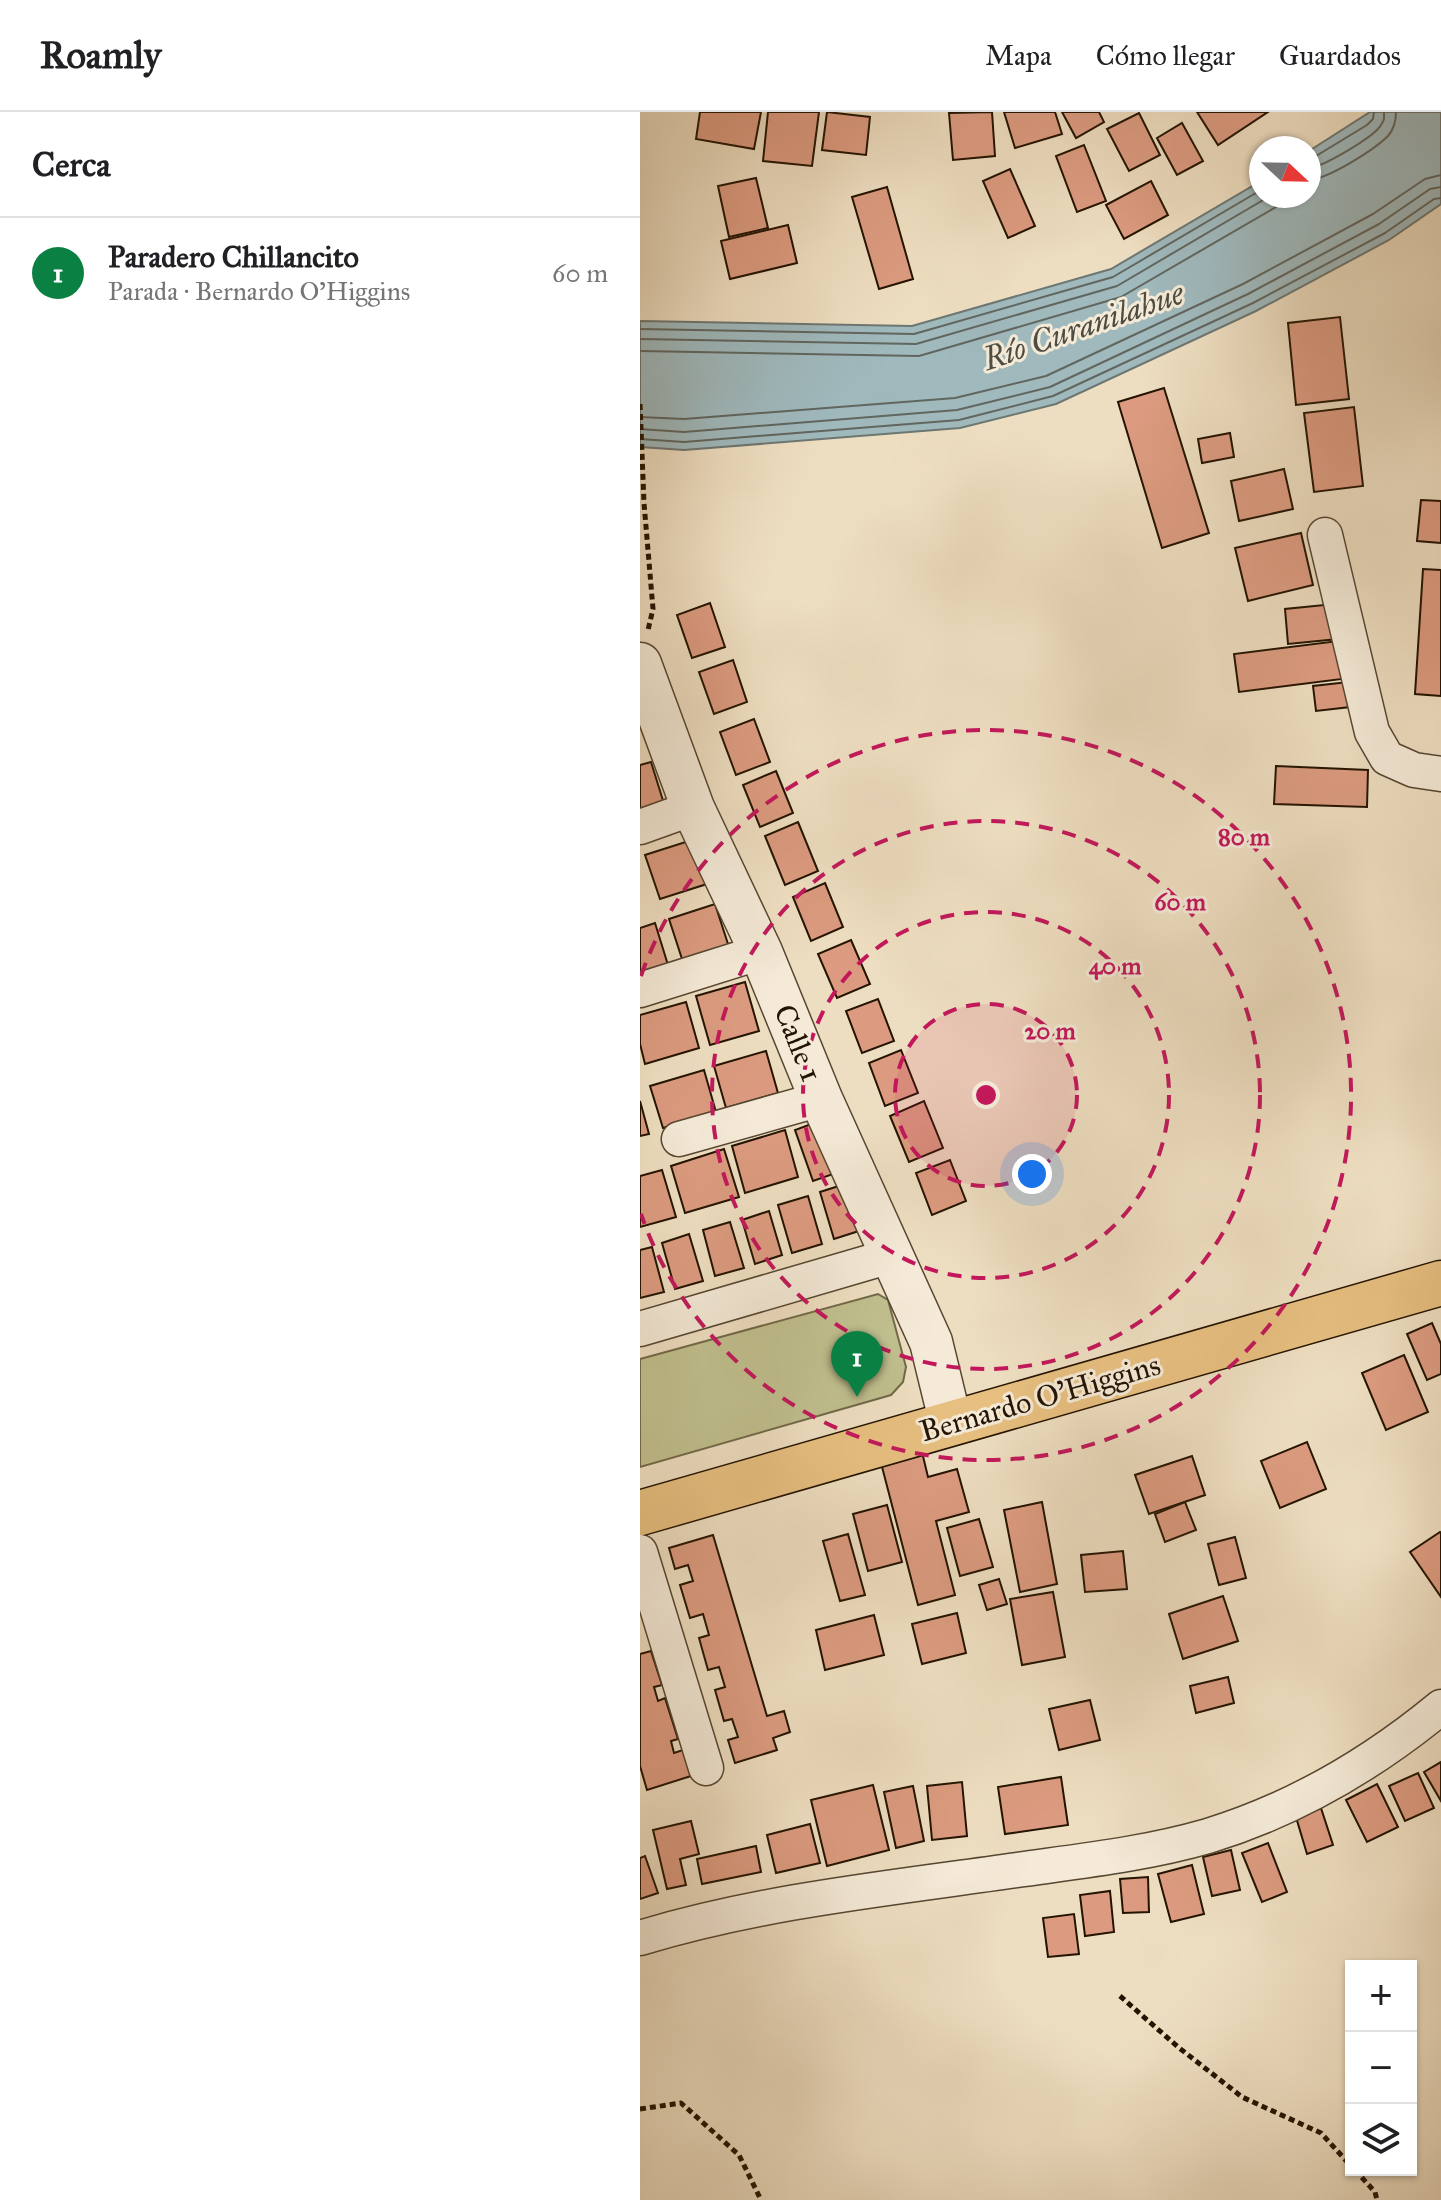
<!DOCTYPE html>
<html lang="es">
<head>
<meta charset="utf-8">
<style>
	body { margin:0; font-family:"IM FELL Great Primer",serif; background:#f6f6f6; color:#202124 }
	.controls { position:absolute; right:24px; bottom:24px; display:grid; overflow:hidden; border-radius:0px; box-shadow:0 2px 6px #0004 }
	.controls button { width:72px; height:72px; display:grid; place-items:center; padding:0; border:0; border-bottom:2px solid #e0e0e0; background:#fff; color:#202124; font:40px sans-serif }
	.compass { position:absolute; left:609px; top:24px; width:72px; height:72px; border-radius:50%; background:#fff; box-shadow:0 2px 6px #0004; rotate:112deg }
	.you { position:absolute; left:392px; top:1062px; width:28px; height:28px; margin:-20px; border:6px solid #fff; border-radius:50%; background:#1a73e8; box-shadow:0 0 0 12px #1a73e833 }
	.badge { display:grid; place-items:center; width:52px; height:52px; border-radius:50%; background:#0b8043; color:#fff; font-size:26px; font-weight:700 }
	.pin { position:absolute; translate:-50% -66px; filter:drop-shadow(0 2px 4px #0008) }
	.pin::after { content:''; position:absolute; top:42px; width:28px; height:24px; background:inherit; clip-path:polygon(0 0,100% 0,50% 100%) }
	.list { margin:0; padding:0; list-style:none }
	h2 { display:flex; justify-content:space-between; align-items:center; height:104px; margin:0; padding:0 32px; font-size:34px }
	h2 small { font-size:26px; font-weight:400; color:#757577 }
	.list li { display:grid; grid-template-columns:52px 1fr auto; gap:24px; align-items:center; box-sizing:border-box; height:112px; padding:0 32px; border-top:2px solid #e0e0e0 }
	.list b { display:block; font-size:30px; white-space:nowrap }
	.list p { margin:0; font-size:26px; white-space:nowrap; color:#757577 }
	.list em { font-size:26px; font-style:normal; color:#757577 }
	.icon { flex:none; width:44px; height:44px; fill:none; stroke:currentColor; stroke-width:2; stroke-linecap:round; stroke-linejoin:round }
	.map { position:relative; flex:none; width:801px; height:2088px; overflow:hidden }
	header { display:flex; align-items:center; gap:48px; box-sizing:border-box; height:112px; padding:0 40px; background:#fff; border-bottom:2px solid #e0e0e0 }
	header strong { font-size:38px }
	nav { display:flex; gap:44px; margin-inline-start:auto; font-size:28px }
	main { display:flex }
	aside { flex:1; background:#fff }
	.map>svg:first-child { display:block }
</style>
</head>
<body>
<header>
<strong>Roamly</strong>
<nav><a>Mapa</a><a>Cómo llegar</a><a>Guardados</a></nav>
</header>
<main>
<aside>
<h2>Cerca<small></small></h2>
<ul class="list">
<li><span class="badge">1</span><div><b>Paradero Chillancito</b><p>Parada · Bernardo O'Higgins</p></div><em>60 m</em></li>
</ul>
</aside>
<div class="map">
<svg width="801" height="2088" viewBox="0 0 801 2088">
	<rect width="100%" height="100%" fill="#eedec1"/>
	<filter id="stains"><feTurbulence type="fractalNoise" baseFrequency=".0025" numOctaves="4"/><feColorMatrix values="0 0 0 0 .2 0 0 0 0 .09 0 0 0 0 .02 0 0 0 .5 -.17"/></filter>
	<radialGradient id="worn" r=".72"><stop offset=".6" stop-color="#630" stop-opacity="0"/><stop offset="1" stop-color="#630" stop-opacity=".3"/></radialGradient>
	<polygon fill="#c0bf8e" stroke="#726948" stroke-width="2" points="238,1182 248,1188 266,1255 263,1270 251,1283 0,1355 0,1247"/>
	<polygon fill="#9fb9bd" stroke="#6d7772" stroke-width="2" points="730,0 801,0 801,92 749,128 616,199 416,292 320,316 44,338 0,335 0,209 272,214 471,157 621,69 621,84 669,84 669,39"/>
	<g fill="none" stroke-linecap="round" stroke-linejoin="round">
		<g stroke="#61665f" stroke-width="2">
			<polyline points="669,45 676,44 727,13 733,7 734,0"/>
			<path d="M669,56C683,55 734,25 741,13C745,7 744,6 744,0"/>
			<path d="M669,68C688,67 734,38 748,24C754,17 756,9 756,0"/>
			<polyline points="0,217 274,222 473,165 621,78"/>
			<polyline points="0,227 276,232 477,174 630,84"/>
			<polyline points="0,239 279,244 481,185 636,95 646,84"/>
			<polyline points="0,305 44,307 315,286 406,264 603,172 733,102 785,67 801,63"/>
			<polyline points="0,317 44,320 317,298 410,275 608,182 739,112 790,77 801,75"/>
			<polyline points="0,327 44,330 319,308 413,284 613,191 745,121 794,87 801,86"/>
		</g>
	</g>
	<g fill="#dc9b80" stroke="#231301" stroke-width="2">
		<polygon points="60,0 121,0 114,37 56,27"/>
		<polygon points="128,0 179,0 172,54 123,49"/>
		<polygon points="187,0 230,5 226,43 182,38"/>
		<polygon points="352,0 355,44 313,48 309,1"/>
		<polygon points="364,0 415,0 422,22 375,36"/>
		<polygon points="422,0 459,0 464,10 436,26"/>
		<polygon points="557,0 628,0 578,33"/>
		<polygon points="499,1 520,43 489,59 467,17"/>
		<polygon points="542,11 563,49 537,63 517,26"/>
		<polygon points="444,33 466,89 437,100 416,44"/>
		<polygon points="370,57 395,114 368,126 343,69"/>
		<polygon points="116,66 128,116 89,125 78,74"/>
		<polygon points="511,69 528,103 484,127 466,93"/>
		<polygon points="247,75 273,167 239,177 212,85"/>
		<polygon points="148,113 157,151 90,167 81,129"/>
		<polygon points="700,205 709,287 656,293 648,211"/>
		<polygon points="524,276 569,421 522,436 478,290"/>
		<polygon points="714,295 723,374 674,380 664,301"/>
		<polygon points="590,321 594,345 562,351 558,327"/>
		<polygon points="644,357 653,397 599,409 591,369"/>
		<polygon points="781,388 801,389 801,431 777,429"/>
		<polygon points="661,421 673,473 608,489 595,436"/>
		<polygon points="783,457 801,458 801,584 775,582"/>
		<polygon points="70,491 85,535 52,546 37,503"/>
		<polygon points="694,492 698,527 648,532 645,497"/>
		<polygon points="698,529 702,567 599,580 594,542"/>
		<polygon points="93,548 107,590 74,602 59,560"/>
		<polygon points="708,570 710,595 676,599 673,574"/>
		<polygon points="114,607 130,650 96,663 80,620"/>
		<polygon points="11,650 25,695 0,703 0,653"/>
		<polygon points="636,654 728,658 727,695 634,692"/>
		<polygon points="136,659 153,701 120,715 103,673"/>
		<polygon points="158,710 178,759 145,773 125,724"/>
		<polygon points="55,727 70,771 20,787 5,743"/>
		<polygon points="185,771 203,815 171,829 153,785"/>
		<polygon points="75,792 89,835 43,850 29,807"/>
		<polygon points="15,811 28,853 0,862 0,816"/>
		<polygon points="211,828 230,872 197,886 178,842"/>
		<polygon points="105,870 119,919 70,933 56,884"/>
		<polygon points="238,887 254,929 222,941 206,899"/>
		<polygon points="46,890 59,936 5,952 0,932 0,903"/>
		<polygon points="261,938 278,981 245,994 229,951"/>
		<polygon points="126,939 138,981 86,996 74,954"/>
		<polygon points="64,958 76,1000 23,1016 10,974"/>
		<polygon points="0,989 9,1022 0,1024"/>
		<polygon points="284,989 303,1036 269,1050 250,1004"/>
		<polygon points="182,1008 199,1060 173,1069 155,1018"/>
		<polygon points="145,1018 158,1065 105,1081 92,1034"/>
		<polygon points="84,1037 99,1085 45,1101 31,1054"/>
		<polygon points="310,1048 326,1089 292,1103 276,1061"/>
		<polygon points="22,1058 36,1105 0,1115 0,1064"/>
		<polygon points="208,1071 222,1118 194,1127 180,1080"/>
		<polygon points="168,1084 182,1132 152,1141 138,1093"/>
		<polygon points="129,1099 142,1143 115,1152 102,1108"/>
		<polygon points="90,1110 104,1156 75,1164 63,1118"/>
		<polygon points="49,1122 63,1169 35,1177 22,1131"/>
		<polygon points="12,1135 24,1180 0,1186 0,1138"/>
		<polygon points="792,1211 801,1232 801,1262 787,1268 767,1222"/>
		<polygon points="764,1243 788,1300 746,1318 722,1261"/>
		<polygon points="667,1330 686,1377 640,1396 621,1349"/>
		<polygon points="282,1340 288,1365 317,1357 329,1400 296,1409 315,1483 278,1493 241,1351"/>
		<polygon points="552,1344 565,1383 509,1402 495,1363"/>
		<polygon points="402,1390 417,1472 380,1480 364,1398"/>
		<polygon points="545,1390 556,1418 525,1430 515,1402"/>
		<polygon points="247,1393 262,1450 228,1459 213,1402"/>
		<polygon points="339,1407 353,1455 320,1464 307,1416"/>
		<polygon points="800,1420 801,1421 801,1485 770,1440"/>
		<polygon points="208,1422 225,1483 200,1489 183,1429"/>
		<polygon points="73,1423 127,1604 144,1599 150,1620 133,1626 137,1638 95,1651 88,1628 98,1625 92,1607 84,1609 75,1578 85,1575 79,1555 68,1558 59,1526 69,1523 63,1502 50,1506 40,1473 53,1469 48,1453 35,1457 29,1436"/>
		<polygon points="595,1425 606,1466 579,1473 568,1432"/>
		<polygon points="483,1439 487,1477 445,1480 441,1443"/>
		<polygon points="359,1467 367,1492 347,1498 339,1473"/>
		<polygon points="413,1480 425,1545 382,1553 370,1487"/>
		<polygon points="583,1484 598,1529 543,1547 529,1502"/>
		<polygon points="317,1501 326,1541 282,1552 272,1512"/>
		<polygon points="234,1503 244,1543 185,1558 176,1518"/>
		<polygon points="11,1539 22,1573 14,1575 18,1589 25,1586 38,1627 31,1629 34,1641 43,1638 51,1664 7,1678 0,1654 0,1542"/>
		<polygon points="588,1565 594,1591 556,1601 550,1574"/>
		<polygon points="450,1588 460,1628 419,1638 409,1597"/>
		<polygon points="801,1650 801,1689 784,1660"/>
		<polygon points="778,1661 794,1696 765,1709 749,1674"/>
		<polygon points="421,1665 428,1713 365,1722 358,1675"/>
		<polygon points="322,1670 327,1724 292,1728 287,1674"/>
		<polygon points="737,1672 758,1715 727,1730 706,1688"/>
		<polygon points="233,1673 249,1738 187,1754 171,1688"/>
		<polygon points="273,1674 284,1729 256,1736 244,1680"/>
		<polygon points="681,1696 693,1733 667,1742 656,1705"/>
		<polygon points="51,1709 59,1742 40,1747 46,1773 27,1777 13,1718"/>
		<polygon points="170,1712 180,1751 136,1761 127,1723"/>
		<polygon points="628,1731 647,1780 622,1790 602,1741"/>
		<polygon points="116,1734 121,1760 62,1772 57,1747"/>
		<polygon points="591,1738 600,1778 572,1784 563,1745"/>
		<polygon points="5,1744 18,1781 0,1787 0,1746"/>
		<polygon points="552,1753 564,1802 531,1810 518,1762"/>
		<polygon points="508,1765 509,1800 483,1801 480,1767"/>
		<polygon points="470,1779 474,1820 445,1824 440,1783"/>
		<polygon points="434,1802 439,1842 408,1845 403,1806"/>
	</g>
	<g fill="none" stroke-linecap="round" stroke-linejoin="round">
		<g stroke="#564631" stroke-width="37">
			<g id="minor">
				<polyline points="685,423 732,620 747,646 774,658 801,662"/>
				<polyline points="0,715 53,696"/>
				<polyline points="0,878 121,840"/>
				<polyline points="39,1027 181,987"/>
				<polyline points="0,1217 254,1143"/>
				<polyline points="0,1440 66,1656"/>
				<path d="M0,1826C122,1789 251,1776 377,1758C441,1749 506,1742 568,1724C653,1698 733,1651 801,1595"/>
			</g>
		</g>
		<g stroke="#564631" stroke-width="45">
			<polyline id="tertiary" points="0,552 53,696 121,840 181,987 291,1230 311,1312"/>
		</g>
		<g stroke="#231301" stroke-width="47">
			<polyline id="primary" points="0,1401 801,1171"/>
		</g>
		<g stroke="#231301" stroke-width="5" stroke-dasharray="6 4" stroke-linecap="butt">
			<polyline points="0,292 4,391 13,497 8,518"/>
			<polyline points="480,1884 538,1935 602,1985 681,2021 711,2054"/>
			<polyline points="0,1997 41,1991 99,2043 121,2088"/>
			<polyline points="715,2058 735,2080 737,2088"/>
		</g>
		<use href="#minor" stroke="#f4ead7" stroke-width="34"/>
		<use href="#tertiary" stroke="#f4ead7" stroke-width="42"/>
		<use href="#primary" stroke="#e7bf80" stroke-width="44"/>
	</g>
	<circle cx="346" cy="983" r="91" fill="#c2185b" fill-opacity=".12"/>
	<g fill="none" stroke="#c2185b" stroke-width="4" stroke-dasharray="14 10">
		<circle cx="346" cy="983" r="91"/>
		<circle cx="346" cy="983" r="183"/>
		<circle cx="346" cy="983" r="274"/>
		<path d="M1 864A365 365 0 1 1 1 1102"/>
	</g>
	<g text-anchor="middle" stroke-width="6" stroke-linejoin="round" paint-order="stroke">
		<g font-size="30" fill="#231301" stroke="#f4ead7">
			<text transform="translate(158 931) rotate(68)" y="10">Calle 1</text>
			<text transform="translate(400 1286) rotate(-16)" y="10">Bernardo O'Higgins</text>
		</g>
		<g font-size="32" font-style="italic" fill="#4e4d43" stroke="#f4ead7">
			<text transform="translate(443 214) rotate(-19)" y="11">Río Curanilahue</text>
		</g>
	</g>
	<circle cx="346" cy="983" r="12" fill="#c2185b" stroke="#f4ead7" stroke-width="4"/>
	<g font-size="24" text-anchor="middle" font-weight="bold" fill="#c2185b" stroke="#f4ead7" stroke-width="6" stroke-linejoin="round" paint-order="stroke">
		<text x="604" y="733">80 m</text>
		<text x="540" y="798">60 m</text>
		<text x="475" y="862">40 m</text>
		<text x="410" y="927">20 m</text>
	</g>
	<rect width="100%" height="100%" filter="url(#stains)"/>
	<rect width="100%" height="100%" fill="url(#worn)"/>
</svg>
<div class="controls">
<button>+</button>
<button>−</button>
<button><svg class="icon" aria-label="layers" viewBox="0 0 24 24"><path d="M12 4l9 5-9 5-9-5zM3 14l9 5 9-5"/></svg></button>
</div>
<svg class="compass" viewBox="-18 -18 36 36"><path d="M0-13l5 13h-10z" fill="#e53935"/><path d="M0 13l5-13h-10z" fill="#757577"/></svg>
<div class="you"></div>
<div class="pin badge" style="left:217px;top:1285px">1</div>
</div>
</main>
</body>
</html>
